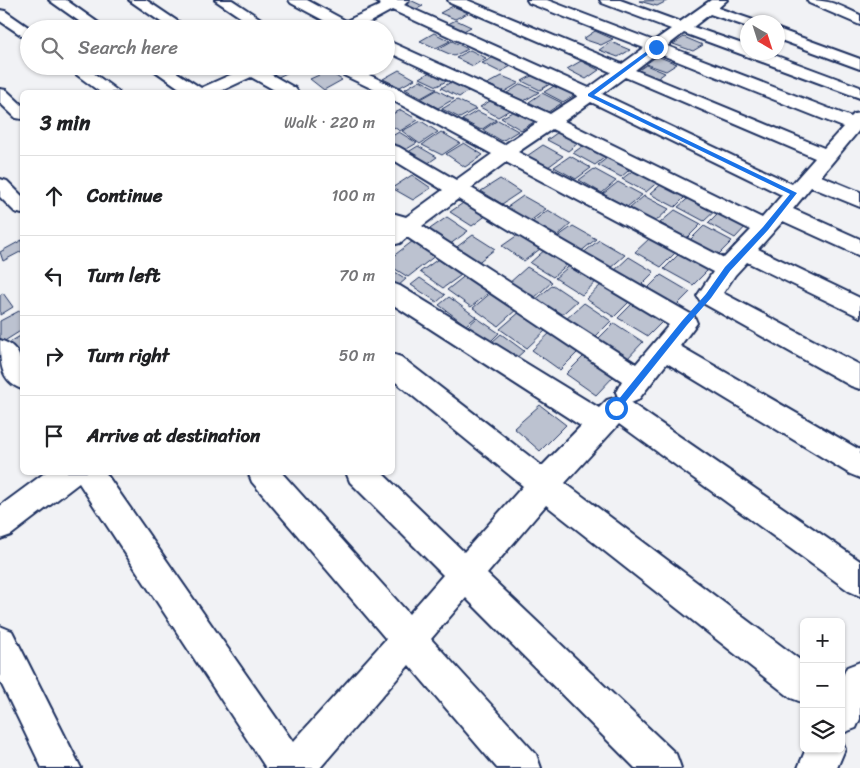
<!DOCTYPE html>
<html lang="en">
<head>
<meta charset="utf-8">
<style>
	body { margin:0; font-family:Sriracha,sans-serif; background:#f2f2f2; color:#202124 }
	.controls { position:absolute; right:15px; bottom:15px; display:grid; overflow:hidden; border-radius:8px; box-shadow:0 1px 4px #0004 }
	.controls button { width:45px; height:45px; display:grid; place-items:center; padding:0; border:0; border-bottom:1px solid #e0e0e0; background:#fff; color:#202124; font:25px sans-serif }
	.compass { position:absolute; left:740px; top:15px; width:45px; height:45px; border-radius:50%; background:#fff; box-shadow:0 1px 4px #0004; rotate:141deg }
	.stop { position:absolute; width:15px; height:15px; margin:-11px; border:4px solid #1a73e8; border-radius:50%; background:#fff }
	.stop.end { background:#1a73e8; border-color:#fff; box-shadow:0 1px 5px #0008 }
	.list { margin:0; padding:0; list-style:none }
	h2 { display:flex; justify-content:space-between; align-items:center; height:65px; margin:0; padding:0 20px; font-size:21px }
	h2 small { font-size:16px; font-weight:400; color:#757577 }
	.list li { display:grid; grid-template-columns:32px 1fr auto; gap:15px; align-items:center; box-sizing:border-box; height:80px; padding:0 20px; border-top:1px solid #e0e0e0 }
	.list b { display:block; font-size:19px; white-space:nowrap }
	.list em { font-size:16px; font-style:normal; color:#757577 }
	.icon { flex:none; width:28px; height:28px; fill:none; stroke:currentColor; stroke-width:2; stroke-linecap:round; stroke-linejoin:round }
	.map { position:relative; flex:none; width:860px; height:768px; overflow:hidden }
	.search { position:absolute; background:#fff; box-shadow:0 1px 4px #0004; left:20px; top:20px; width:375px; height:55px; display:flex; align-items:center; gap:12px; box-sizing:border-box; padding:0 18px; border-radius:28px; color:#757577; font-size:19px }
	.panel { position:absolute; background:#fff; box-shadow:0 1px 4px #0004; left:20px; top:90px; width:375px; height:385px; border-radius:8px }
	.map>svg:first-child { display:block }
</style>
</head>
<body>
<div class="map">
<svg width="860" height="768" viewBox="0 0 860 768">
	<rect width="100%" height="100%" fill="#f1f2f5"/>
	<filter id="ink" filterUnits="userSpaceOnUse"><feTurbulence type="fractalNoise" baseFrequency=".02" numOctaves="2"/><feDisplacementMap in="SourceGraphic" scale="10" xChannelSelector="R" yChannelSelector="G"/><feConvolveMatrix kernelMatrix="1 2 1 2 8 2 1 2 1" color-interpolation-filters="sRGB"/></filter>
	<g filter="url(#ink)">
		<g fill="#bcc2d0" stroke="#1b2f5e">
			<polygon points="408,0 410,0 423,6 410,12 396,6"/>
			<polygon points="665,0 667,1 657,6 639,1"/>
			<polygon points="453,6 468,13 455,19 440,13"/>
			<polygon points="456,20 471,27 458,34 442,27"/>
			<polygon points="595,31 613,39 601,45 583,39"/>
			<polygon points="434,33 450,41 436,48 420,41"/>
			<polygon points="684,37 703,45 693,51 673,44"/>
			<polygon points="452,41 468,49 454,56 438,49"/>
			<polygon points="611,42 630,50 618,57 599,50"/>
			<polygon points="470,50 486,58 473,66 456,58"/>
			<polygon points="498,55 515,64 500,72 482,63"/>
			<polygon points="657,56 677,64 666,71 646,64"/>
			<polygon points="581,61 599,70 586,79 567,69"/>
			<polygon points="646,65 665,73 654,81 634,73"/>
			<polygon points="270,66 283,66 291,71 274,79 259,71"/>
			<polygon points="435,69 452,78 437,86 420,78"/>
			<polygon points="399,70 415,79 400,87 383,79"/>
			<polygon points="328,71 342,80 324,90 310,79"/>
			<polygon points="537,73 555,81 540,90 522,81"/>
			<polygon points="502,76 519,83 504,92 487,84"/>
			<polygon points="456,79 473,88 459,97 441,88"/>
			<polygon points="420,80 437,89 421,98 405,89"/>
			<polygon points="559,83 578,93 563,102 544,92"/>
			<polygon points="521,84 539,92 524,101 507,93"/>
			<polygon points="437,90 454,99 438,108 421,99"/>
			<polygon points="542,93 562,103 548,112 529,102"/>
			<polygon points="495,98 513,108 498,117 480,107"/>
			<polygon points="457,100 476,109 460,118 442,109"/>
			<polygon points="518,109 537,120 521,130 501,118"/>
			<polygon points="401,110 418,120 400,131 392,126 392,114"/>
			<polygon points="477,111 496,120 481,130 462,120"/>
			<polygon points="498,120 518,131 502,141 483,130"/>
			<polygon points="421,121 438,132 420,144 402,131"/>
			<polygon points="561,130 582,140 568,151 547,140"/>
			<polygon points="399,132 417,143 400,153 392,149 392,136"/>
			<polygon points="441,132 460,143 442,155 422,145"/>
			<polygon points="464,143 483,155 465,167 446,154"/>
			<polygon points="587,143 609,154 595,165 573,153"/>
			<polygon points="543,145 563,156 548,167 527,156"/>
			<polygon points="418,146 437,157 424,166 405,154"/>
			<polygon points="612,154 635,165 621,177 598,165"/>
			<polygon points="570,156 591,168 576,179 554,167"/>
			<polygon points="636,168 660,180 646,192 622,179"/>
			<polygon points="594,169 616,181 602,193 579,180"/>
			<polygon points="412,175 431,188 413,200 392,188"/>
			<polygon points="500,179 520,192 502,204 481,191"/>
			<polygon points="618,182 642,195 627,207 603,194"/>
			<polygon points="664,182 688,194 675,207 650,194"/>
			<polygon points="692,195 718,208 704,221 678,207"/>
			<polygon points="523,196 546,209 529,222 506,208"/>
			<polygon points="644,196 669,209 654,223 629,209"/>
			<polygon points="469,199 491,212 472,226 450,212"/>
			<polygon points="548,210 571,224 555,238 531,223"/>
			<polygon points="675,210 701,224 687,238 660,223"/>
			<polygon points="721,210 748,224 735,238 708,223"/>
			<polygon points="447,217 468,231 449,245 427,231"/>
			<polygon points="573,226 596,239 579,253 556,238"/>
			<polygon points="704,226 732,241 718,255 690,240"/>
			<polygon points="522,232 544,246 524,261 502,246"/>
			<polygon points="473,235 495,249 476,264 454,249"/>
			<polygon points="650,238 676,252 661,267 635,252"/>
			<polygon points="22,240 22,251 3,261 0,252"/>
			<polygon points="599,240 625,255 608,270 582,254"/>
			<polygon points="413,241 436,255 408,277 392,267 392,257"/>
			<polygon points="547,248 570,262 553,277 530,263"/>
			<polygon points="679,254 708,270 693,285 664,269"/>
			<polygon points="441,257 464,273 443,288 420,272"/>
			<polygon points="629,257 654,272 639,287 613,272"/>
			<polygon points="573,263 599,279 582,295 555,278"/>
			<polygon points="527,267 552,282 533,299 508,284"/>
			<polygon points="392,270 406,279 398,286 392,283"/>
			<polygon points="467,274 492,290 471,307 447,290"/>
			<polygon points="661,275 690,292 674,308 645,291"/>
			<polygon points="420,278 445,295 437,302 411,285"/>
			<polygon points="603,283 631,300 614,317 586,299"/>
			<polygon points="553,285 577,301 558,318 534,301"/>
			<polygon points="493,291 518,308 498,326 473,308"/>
			<polygon points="3,293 13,307 0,315 0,295"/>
			<polygon points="449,297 476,317 466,325 439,305"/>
			<polygon points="635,301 665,319 648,336 618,318"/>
			<polygon points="584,303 611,321 593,339 565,320"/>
			<polygon points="21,310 22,312 22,330 3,342 0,338 0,321"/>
			<polygon points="521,311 547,329 527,348 500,329"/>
			<polygon points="477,318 499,333 490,342 468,326"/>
			<polygon points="614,323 643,342 625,361 596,341"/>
			<polygon points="552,331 580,350 560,370 532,350"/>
			<polygon points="501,334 524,351 514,360 491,343"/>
			<polygon points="22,335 22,358 17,362 5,345"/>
			<polygon points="586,354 616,374 596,395 566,374"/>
			<polygon points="540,405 566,425 540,451 514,428"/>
		</g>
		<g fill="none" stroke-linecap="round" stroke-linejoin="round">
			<g stroke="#1b2f5e" stroke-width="4">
				<g id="street">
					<polygon points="49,0 66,0 107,29 90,29"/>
					<polygon points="129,0 146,0 189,29 171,29"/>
					<polygon points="215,0 232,0 276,29 258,29"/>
					<path d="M289,0H307L346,21L381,5L375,0H409L404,5L589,88L611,72L450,3L448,0H467L622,64L644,48L529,3L527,0H547L654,41L671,29L602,3L600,0H620L680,22L711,0H727L718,8L753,20L755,22H748V27L710,14L693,27L748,46V52H766L860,87V98L684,33L667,46L851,117L854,114L860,113V129L821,176L860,192V207L811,187L793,209L860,239V256L783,221L758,249L860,298V317L747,262L735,275L723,293L860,365V389L851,386L701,302L697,296L713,272L506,162L471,188L694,316L697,323L680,346L860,450V478L850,474L667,363L638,400L631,403L860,561V596L849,591L619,424L565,483L804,663V703L791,698L546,505L487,574L676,754L681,768H635L466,598L431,639L536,754L541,768H497L409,665L320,768H266L79,483L11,535L0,539V506L46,472H105L293,742L386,639L252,482L248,472H281L409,614L443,575L350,482L346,472H381L464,552L523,486L392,379V354L401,357L542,466L581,426L392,304V283L400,286L599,408L607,400L618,397L616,392L622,381L407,237L400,243L392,245V213L406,217L443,190L392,159V145L399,147L456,180L492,154L392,100V92H379L331,69L329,66H350L397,88L504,145L538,122L386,51V40L550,114L578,96L392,10L357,29H335L336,27L291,3ZM657,53L843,127L824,148L635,70ZM625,77L815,158L792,184L602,94ZM591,102L782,195L762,218L564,121ZM552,129L751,230L724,258L518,152ZM458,199L669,325L636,364L422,226Z"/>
					<path d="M807,0C830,0 839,5 860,15V25L809,3Z"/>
					<polygon points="0,10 5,11 31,29 29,29 29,38 24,37 0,21"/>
					<polygon points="778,29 860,59 860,69 778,39"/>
					<polygon points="65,66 84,66 119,92 100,92"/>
					<polygon points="148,66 167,66 201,88 239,71 235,66 271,66 265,71 295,88 298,92 278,92 251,77 219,92 185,92"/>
					<polygon points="0,89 6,90 22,105 22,119 16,118 0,103"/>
					<polygon points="0,179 7,181 22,196 22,214 15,212 0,197"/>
					<path d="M0,340C25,348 22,367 22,389C0,382 0,361 0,340Z"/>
					<polygon points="0,626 12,631 81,768 42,768 0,681"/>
					<polygon points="860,662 860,719 856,728 843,733 841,733 841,680 847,667"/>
					<polygon points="841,740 845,749 837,768 798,768 806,749 841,749"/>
				</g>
			</g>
			<use href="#street" fill="#fff" fill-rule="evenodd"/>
		</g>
	</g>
	<polygon fill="#1a73e8" points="654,46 658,47 594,95 797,193 768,230 730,271 711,298 687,325 619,410 616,411 612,408 614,405 682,321 706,294 725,267 763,227 790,194 588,96 588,94"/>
</svg>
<div class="controls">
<button>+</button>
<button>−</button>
<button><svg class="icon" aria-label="layers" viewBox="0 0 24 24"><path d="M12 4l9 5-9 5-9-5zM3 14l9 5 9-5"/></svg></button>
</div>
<svg class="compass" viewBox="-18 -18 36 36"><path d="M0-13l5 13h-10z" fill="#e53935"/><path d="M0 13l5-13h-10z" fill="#757577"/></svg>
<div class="stop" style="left:616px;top:408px"></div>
<div class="stop end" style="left:656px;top:47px"></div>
<div class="search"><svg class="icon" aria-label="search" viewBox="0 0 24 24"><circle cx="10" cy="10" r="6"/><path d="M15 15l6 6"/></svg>Search here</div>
<section class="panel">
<h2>3 min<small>Walk · 220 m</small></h2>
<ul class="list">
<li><svg class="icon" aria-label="ahead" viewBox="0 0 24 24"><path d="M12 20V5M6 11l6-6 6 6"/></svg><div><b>Continue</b></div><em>100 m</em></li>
<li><svg class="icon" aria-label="left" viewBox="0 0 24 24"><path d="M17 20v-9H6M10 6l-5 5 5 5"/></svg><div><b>Turn left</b></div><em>70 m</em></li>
<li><svg class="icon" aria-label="right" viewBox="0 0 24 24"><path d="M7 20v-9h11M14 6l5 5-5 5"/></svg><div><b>Turn right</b></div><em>50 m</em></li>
<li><svg class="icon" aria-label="arrive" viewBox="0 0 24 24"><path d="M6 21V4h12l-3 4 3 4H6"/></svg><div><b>Arrive at destination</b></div></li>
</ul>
</section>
</div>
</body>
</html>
